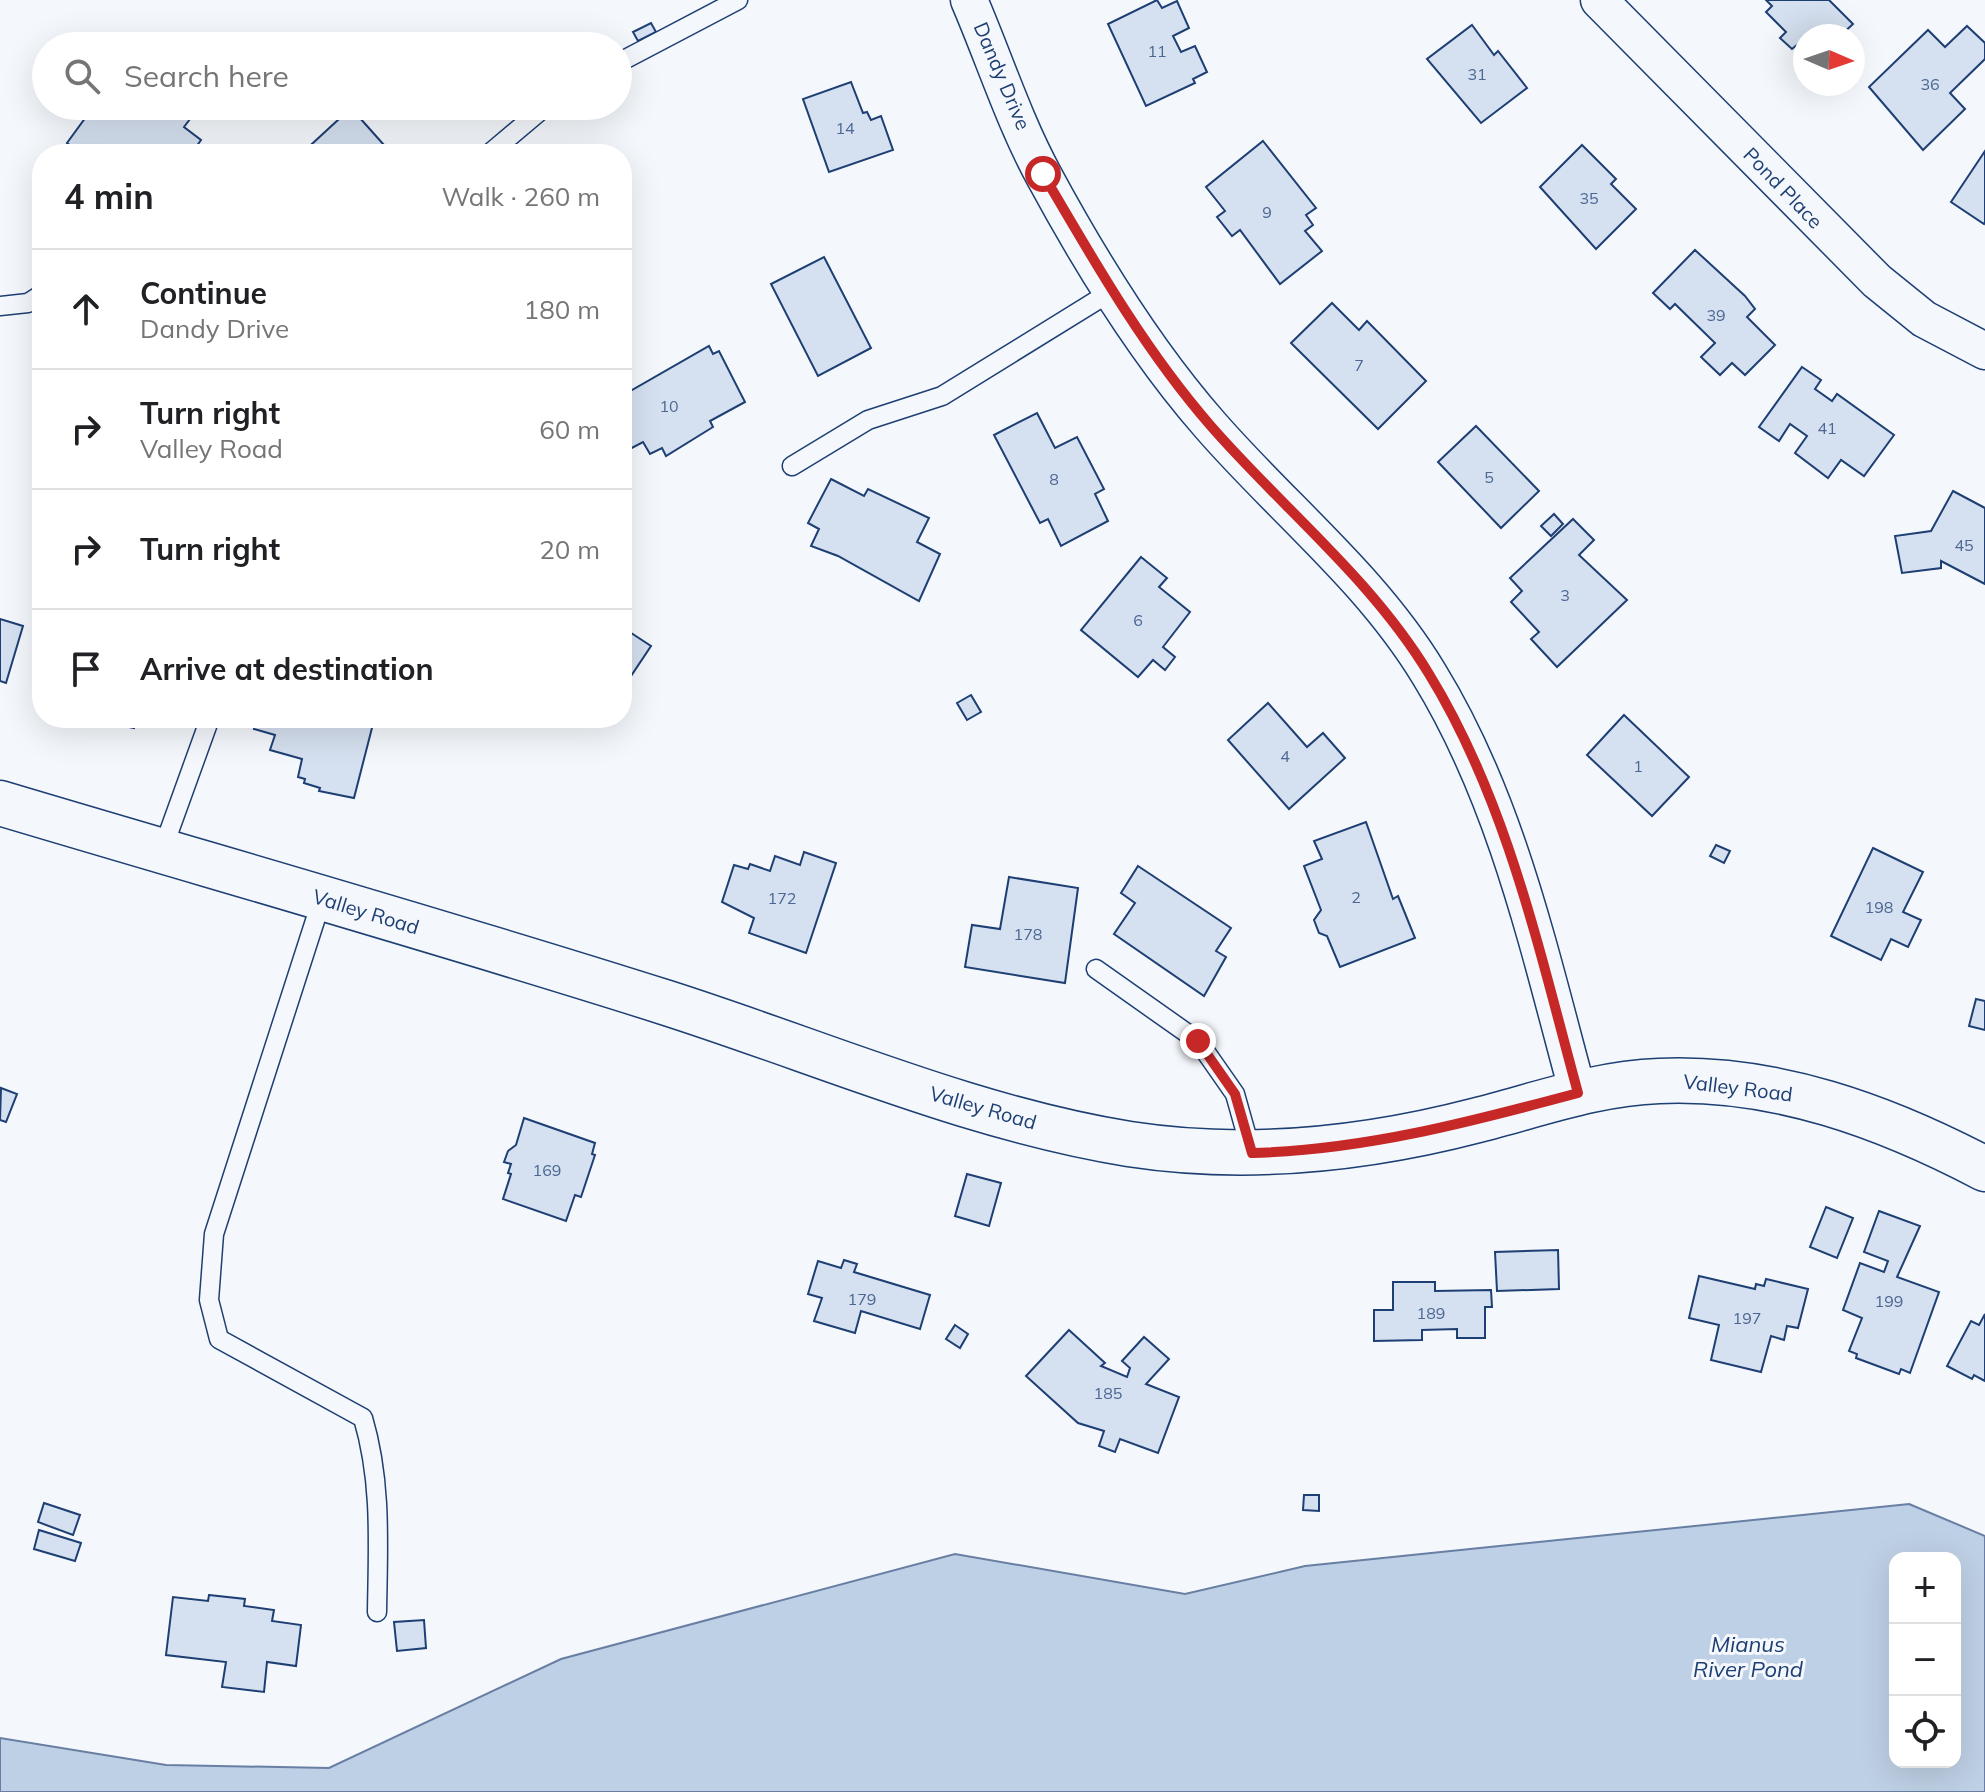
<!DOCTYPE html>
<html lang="en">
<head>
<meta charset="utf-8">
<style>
	body { margin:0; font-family:Mulish,sans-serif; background:#f2f2f2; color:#202124 }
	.controls { position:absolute; right:24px; bottom:24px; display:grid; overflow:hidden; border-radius:16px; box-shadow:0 8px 32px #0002 }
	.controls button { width:72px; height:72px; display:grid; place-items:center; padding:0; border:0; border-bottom:2px solid #e0e0e0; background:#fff; color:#202124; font:40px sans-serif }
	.compass { position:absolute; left:1793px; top:24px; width:72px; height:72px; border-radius:50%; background:#fff; box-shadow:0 8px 32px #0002; rotate:92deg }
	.stop { position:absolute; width:24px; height:24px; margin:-18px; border:6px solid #c62828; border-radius:50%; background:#fff }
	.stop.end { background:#c62828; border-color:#fff; box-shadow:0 2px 8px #0008 }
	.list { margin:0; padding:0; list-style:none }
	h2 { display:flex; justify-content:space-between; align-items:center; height:104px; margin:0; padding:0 32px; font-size:34px }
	h2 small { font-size:26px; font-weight:400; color:#757577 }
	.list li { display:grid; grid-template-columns:52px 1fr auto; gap:24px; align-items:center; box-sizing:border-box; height:120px; padding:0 32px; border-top:2px solid #e0e0e0 }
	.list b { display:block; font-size:30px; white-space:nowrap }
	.list p { margin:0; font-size:26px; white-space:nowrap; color:#757577 }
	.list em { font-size:26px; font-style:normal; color:#757577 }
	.icon { flex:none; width:44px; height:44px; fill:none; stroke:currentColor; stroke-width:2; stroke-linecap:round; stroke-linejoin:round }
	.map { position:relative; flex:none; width:1985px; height:1792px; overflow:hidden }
	.search { position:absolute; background:#fff; box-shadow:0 8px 32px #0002; left:32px; top:32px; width:600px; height:88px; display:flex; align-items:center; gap:20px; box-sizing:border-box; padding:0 28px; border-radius:44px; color:#757577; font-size:30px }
	.panel { position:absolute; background:#fff; box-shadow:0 8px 32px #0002; left:32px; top:144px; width:600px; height:584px; border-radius:32px }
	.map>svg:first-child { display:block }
</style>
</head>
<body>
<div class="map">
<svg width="1985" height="1792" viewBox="0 0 1985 1792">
	<rect width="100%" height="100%" fill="#f4f7fb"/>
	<path fill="#bed0e5" stroke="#687fa3" stroke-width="2" fill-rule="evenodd" d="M1909,1504L1985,1536V1792H0V1738L166,1765L329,1768L561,1659L955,1554L1185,1594L1305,1566ZM1895,1558H1955V1762H1895Z"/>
	<g fill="#d5e0f0" stroke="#1d3f73" stroke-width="2">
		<polygon points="1157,0 1162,8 1177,1 1189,28 1173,36 1181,52 1195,46 1207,72 1193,79 1195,83 1146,106 1108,24"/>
		<polygon points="1766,0 1829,0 1853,24 1840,36 1805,36 1805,51 1798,44 1792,49 1780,38 1786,32 1766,12 1772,6"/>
		<polygon points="651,23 656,32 638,41 633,32"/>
		<polygon points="1472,25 1494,55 1498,51 1527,88 1481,123 1427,59"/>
		<polygon points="1967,26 1985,43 1985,59 1950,93 1965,109 1923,150 1869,87 1928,30 1945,47"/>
		<polygon points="851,82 863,113 867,112 871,120 881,116 893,150 829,172 803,99"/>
		<polygon points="94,106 171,106 190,119 184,127 201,140 191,154 82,154 67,143"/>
		<polygon points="351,108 384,145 375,154 301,154"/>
		<polygon points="1263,141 1316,208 1306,215 1313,225 1305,231 1322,251 1280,284 1240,230 1232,236 1217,217 1225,211 1206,187"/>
		<polygon points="1582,145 1616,179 1611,184 1636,209 1596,249 1540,187"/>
		<polygon points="1985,151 1985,222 1984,224 1951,202"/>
		<polygon points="1695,250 1745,296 1755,309 1747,317 1775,345 1745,375 1732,363 1720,375 1701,357 1715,343 1675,304 1670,309 1653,293"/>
		<polygon points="824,257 871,348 818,376 771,284"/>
		<polygon points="1332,303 1359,330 1367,321 1426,381 1378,429 1291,343"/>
		<polygon points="709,346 713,354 719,351 745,402 710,421 713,427 666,456 662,448 650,454 643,442 624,452 622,391 625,394"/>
		<polygon points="1802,367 1821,380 1815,389 1832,401 1837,394 1894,435 1864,476 1841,460 1828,478 1795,453 1807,436 1790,424 1779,441 1759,427"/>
		<polygon points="1037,413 1055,448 1077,437 1104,489 1095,494 1108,521 1061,546 1048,519 1040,523 994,435"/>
		<polygon points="1476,426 1539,491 1501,528 1438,462"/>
		<polygon points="831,479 864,496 868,489 929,518 917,542 940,554 919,601 838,556 811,546 819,529 808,523"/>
		<polygon points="1953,491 1985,508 1985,584 1941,561 1941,568 1902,573 1895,536 1931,531"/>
		<polygon points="1554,514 1563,524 1551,536 1541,526"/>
		<polygon points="1573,519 1594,540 1579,555 1627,600 1557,667 1531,639 1539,632 1511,602 1522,591 1510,578"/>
		<polygon points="1141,557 1167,578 1159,587 1190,612 1163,647 1175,657 1165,670 1153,660 1138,677 1081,630"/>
		<polygon points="0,619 23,626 6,683 0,681"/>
		<polygon points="622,627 651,646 625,685 622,683"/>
		<polygon points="971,695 981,712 967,720 957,703"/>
		<polygon points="1268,703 1307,747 1323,733 1345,758 1289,809 1228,740"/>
		<polygon points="1624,715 1689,777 1652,816 1587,755"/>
		<polygon points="86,718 137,718 134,728"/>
		<polygon points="257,718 353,718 373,724 354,798 319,791 320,788 304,783 305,779 298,777 302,759 270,750 275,735 254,729"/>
		<polygon points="1366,822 1393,899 1398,896 1415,938 1340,967 1327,936 1319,933 1314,920 1321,910 1304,866 1322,859 1314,841"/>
		<polygon points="1716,845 1730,851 1724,863 1710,856"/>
		<polygon points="1873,848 1923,872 1903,912 1921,920 1908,947 1891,939 1881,960 1831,936"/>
		<polygon points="804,852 836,863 806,953 749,933 754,918 722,902 734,865 748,869 750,864 770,871 775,856 800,865"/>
		<polygon points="1138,866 1231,928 1216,951 1226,957 1204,996 1114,934 1135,903 1121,893"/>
		<polygon points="1009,877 1078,888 1065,983 965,967 972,925 1000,929"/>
		<polygon points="1976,999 1985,1001 1985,1030 1969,1026"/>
		<polygon points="1,1088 17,1094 6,1122 0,1120"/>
		<polygon points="524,1118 595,1143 592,1154 595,1155 581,1197 575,1195 566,1221 503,1199 511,1174 508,1173 511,1164 504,1162 508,1151 516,1145"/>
		<polygon points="967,1174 1001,1183 989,1226 955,1216"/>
		<polygon points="1826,1207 1853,1218 1837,1258 1810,1247"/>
		<polygon points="1879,1211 1920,1226 1897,1277 1939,1292 1910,1373 1901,1369 1899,1374 1856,1358 1857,1354 1849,1351 1862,1318 1843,1310 1860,1263 1884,1272 1888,1261 1864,1252"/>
		<polygon points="1558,1250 1559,1289 1497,1291 1495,1252"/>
		<polygon points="844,1260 857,1264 854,1272 930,1295 920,1329 861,1311 855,1333 814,1321 822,1298 808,1294 818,1261 841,1268"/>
		<polygon points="1699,1276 1755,1289 1756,1284 1764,1286 1766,1279 1808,1289 1798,1328 1787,1326 1784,1340 1771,1336 1761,1372 1711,1360 1719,1325 1689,1318"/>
		<polygon points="1393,1282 1435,1282 1435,1291 1491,1290 1492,1307 1485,1307 1485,1338 1457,1338 1457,1329 1422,1330 1422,1340 1374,1341 1374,1310 1393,1310"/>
		<polygon points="1985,1314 1985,1381 1974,1375 1972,1379 1947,1366 1971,1321 1979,1325"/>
		<polygon points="955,1325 968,1334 960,1348 946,1339"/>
		<polygon points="1069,1330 1105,1363 1101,1366 1127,1377 1130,1368 1122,1361 1144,1337 1169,1359 1146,1384 1179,1397 1158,1453 1120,1439 1115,1452 1099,1446 1104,1431 1078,1423 1026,1376"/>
		<polygon points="1304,1495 1319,1495 1319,1511 1303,1510"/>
		<polygon points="44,1503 80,1515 73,1535 38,1522"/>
		<polygon points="39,1530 81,1543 75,1561 34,1549"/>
		<polygon points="209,1595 245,1599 244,1606 274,1610 272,1621 301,1625 296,1666 267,1662 264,1692 222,1687 226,1662 166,1655 173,1597 208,1601"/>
		<polygon points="424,1620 426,1648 397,1651 394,1622"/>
	</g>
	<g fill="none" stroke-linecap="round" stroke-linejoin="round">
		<g stroke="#1d3f73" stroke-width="21">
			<g id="lane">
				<polyline points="618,63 738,0"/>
				<polyline points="489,154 546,106"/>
				<polyline points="0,306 28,303 42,294"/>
				<polyline points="792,466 868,420 942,396 1112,291"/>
				<polyline points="162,851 210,718"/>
				<path d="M322,899L214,1234L209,1300L219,1339L363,1418C382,1482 378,1545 377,1612"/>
				<polyline points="1096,969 1198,1041 1235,1094 1251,1151"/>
			</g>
		</g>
		<g stroke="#1d3f73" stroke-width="39">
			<g id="street">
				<path d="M969,0C994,58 1014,121 1044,176C1091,263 1145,351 1210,425C1283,509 1371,578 1429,674C1507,801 1539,950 1578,1093"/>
				<polyline points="1599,0 1877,281 1924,319 1985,351"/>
			</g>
		</g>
		<g stroke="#1d3f73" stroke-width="47">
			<path id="secondary" d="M0,803C221,869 444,932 664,1002C818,1051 969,1118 1129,1144C1246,1162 1363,1150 1478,1120C1537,1105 1597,1083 1659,1081C1775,1076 1884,1116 1985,1169"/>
		</g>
		<use href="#lane" stroke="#f4f7fb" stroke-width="18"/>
		<use href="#street" stroke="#f4f7fb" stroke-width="36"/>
		<use href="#secondary" stroke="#f4f7fb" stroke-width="44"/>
	</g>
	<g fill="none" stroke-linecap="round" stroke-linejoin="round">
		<path stroke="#c62828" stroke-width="10" d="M1043,174C1094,261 1144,349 1210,425C1283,509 1371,578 1429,674C1507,801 1539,950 1578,1093C1470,1122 1364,1150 1252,1153L1235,1094L1198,1041"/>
	</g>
	<g text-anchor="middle" stroke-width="6" stroke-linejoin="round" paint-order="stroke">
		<g font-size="16" fill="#4b6792">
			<text x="1157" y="57">11</text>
			<text x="1477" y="80">31</text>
			<text x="1930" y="90">36</text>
			<text x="845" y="134">14</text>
			<text x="1589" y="204">35</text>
			<text x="1267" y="218">9</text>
			<text x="1716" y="321">39</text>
			<text x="1359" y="371">7</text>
			<text x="669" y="412">10</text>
			<text x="1827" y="434">41</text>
			<text x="1489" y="483">5</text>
			<text x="1054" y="485">8</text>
			<text x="1964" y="551">45</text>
			<text x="1565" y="601">3</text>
			<text x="1138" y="626">6</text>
			<text x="1285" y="762">4</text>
			<text x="1638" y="772">1</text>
			<text x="1356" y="903">2</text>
			<text x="782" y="904">172</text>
			<text x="1879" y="913">198</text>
			<text x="1028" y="940">178</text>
			<text x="547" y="1176">169</text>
			<text x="862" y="1305">179</text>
			<text x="1889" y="1307">199</text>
			<text x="1431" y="1319">189</text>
			<text x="1747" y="1324">197</text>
			<text x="1108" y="1399">185</text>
		</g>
		<g font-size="20" fill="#1d3f73" stroke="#f4f7fb">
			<text transform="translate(1002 76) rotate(67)" y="7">Dandy Drive</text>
			<text transform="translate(1783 188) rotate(46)" y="7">Pond Place</text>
			<text transform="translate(366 912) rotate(17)" y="7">Valley Road</text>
			<text transform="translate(1738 1088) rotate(7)" y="7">Valley Road</text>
			<text transform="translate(983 1108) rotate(16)" y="7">Valley Road</text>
		</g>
		<g font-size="22" font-style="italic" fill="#1d3f73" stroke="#f4f7fb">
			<text x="1748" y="1652">Mianus<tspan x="1748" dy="25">River Pond</tspan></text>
		</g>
	</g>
</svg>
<div class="controls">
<button>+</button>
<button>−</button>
<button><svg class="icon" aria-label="locate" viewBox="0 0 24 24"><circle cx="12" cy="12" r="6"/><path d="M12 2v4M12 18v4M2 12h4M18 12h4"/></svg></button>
</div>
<svg class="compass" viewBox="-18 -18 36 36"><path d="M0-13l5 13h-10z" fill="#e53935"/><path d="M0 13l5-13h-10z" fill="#757577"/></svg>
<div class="stop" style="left:1043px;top:174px"></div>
<div class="stop end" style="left:1198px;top:1041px"></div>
<div class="search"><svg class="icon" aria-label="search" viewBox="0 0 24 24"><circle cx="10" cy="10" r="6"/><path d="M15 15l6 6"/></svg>Search here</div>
<section class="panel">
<h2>4 min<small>Walk · 260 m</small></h2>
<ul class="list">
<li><svg class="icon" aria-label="ahead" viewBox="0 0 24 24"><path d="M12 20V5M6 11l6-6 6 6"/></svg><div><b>Continue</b><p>Dandy Drive</p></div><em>180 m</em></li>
<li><svg class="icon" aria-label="right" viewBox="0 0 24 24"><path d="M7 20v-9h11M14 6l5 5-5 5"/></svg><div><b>Turn right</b><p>Valley Road</p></div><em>60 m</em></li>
<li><svg class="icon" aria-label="right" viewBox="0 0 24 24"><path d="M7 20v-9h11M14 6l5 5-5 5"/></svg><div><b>Turn right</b></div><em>20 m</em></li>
<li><svg class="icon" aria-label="arrive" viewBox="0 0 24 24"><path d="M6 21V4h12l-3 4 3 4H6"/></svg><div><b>Arrive at destination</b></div></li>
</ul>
</section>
</div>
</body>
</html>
